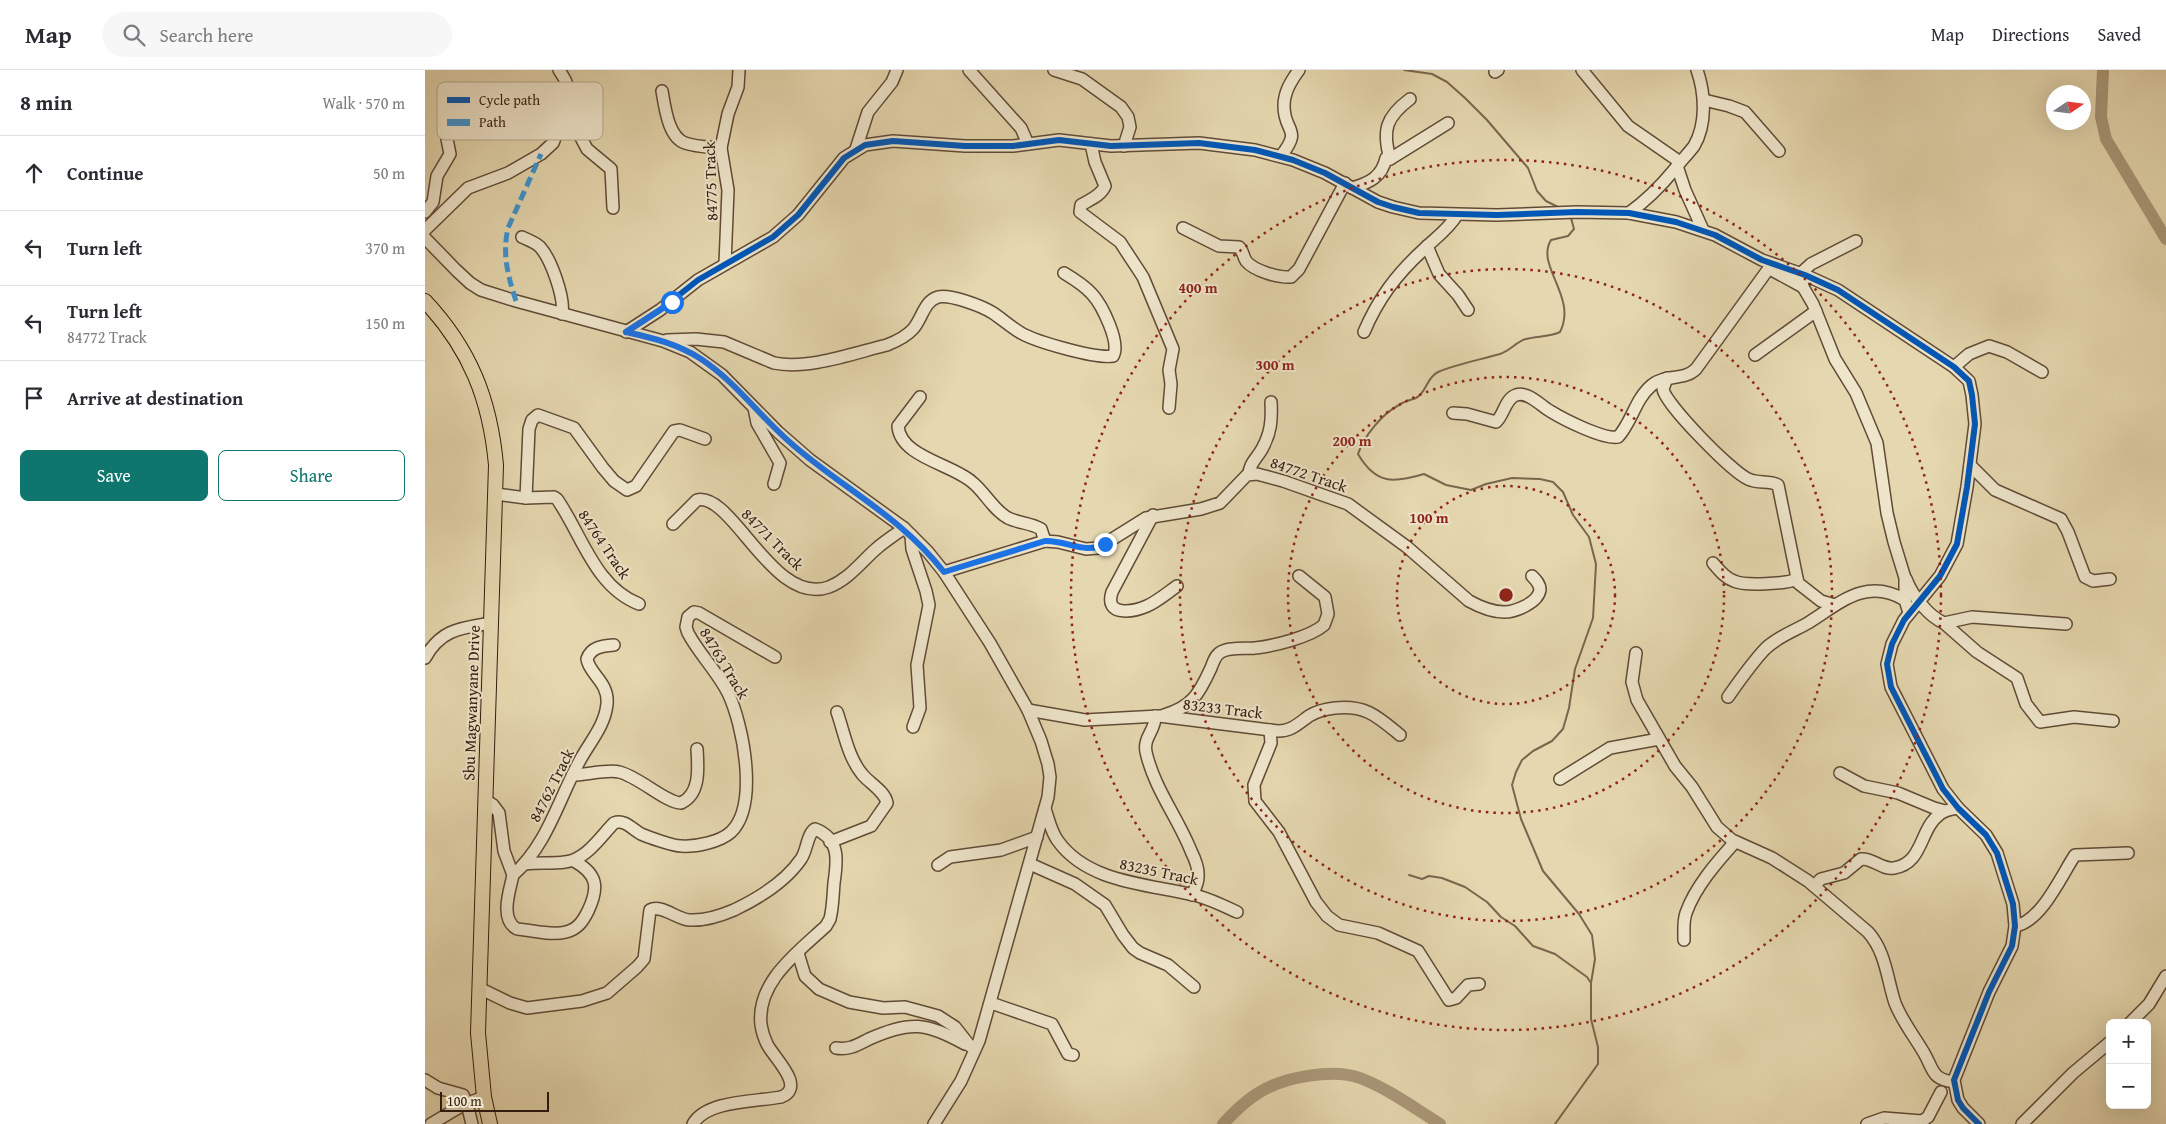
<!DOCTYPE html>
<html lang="en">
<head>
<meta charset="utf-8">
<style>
	body { margin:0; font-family:"Gentium Book Plus",serif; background:#f7f7f7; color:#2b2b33 }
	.controls { position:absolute; right:15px; bottom:15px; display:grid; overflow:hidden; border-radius:8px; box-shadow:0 5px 20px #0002 }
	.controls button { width:45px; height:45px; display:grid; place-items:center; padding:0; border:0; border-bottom:1px solid #e1e1e2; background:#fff; color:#2b2b33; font:25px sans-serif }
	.compass { position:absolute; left:1621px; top:15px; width:45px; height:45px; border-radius:50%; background:#fff; box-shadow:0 5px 20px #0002; rotate:77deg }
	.scale { position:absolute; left:15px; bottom:12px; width:109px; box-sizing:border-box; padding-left:5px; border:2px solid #341c0e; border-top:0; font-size:14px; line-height:18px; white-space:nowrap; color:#341c0e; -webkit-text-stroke:4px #eee5cb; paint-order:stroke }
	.stop { position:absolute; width:15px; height:15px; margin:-11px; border:4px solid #1a73e8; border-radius:50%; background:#fff }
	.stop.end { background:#1a73e8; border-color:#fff; box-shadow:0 1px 5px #0008 }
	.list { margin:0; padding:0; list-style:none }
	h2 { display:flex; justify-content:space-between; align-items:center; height:65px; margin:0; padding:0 20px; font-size:21px }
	h2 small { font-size:16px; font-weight:400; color:#7c7c81 }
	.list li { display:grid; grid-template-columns:32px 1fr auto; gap:15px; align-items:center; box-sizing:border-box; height:75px; padding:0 20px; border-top:1px solid #e1e1e2 }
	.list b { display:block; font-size:19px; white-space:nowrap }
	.list p { margin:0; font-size:16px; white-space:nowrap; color:#7c7c81 }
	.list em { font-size:16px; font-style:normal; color:#7c7c81 }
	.actions { display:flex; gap:10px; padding:15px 20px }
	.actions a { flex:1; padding:11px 0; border:1px solid #0f766e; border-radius:8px; text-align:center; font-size:18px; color:#0f766e }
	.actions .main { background:#0f766e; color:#fff }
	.icon { flex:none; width:28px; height:28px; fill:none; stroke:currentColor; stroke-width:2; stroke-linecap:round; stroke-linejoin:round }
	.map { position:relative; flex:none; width:1741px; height:1054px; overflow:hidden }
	header { display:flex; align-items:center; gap:30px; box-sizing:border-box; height:70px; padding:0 25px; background:#fff; border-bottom:1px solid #e1e1e2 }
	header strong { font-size:24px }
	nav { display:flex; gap:28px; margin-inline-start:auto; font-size:18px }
	.search { width:350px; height:45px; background:#f7f7f7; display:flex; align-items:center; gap:12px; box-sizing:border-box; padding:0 18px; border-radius:28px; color:#7c7c81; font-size:19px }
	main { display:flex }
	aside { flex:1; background:#fff }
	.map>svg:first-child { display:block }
</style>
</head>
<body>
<header>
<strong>Map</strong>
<div class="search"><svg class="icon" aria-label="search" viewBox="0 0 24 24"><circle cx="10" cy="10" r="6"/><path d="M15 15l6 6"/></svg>Search here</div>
<nav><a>Map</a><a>Directions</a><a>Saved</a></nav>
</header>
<main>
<aside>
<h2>8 min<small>Walk · 570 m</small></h2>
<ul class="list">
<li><svg class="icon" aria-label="ahead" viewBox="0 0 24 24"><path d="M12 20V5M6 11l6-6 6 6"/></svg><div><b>Continue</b></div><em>50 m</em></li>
<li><svg class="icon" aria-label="left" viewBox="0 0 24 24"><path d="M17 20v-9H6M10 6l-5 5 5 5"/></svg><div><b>Turn left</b></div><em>370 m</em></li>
<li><svg class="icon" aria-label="left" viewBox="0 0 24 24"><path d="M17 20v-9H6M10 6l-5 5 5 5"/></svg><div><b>Turn left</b><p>84772 Track</p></div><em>150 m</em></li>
<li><svg class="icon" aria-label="arrive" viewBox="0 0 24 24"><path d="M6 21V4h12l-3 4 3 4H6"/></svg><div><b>Arrive at destination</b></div></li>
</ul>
<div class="actions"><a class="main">Save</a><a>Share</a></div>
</aside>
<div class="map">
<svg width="1741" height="1054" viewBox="0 0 1741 1054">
	<rect width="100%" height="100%" fill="#e5d7af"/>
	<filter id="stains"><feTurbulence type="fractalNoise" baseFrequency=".004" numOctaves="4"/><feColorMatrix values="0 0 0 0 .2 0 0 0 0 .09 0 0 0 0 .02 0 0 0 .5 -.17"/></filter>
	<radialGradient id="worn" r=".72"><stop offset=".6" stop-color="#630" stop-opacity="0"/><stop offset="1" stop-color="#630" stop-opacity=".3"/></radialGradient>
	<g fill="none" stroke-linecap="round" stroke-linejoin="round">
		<g stroke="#7a664e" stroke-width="2">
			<polyline points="979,0 1007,4 1022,12 1040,28 1062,50 1103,98 1112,121 1121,131 1135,138"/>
			<polyline points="984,805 997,809 1004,806 1017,808 1040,817 1062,832 1076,847 1090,856 1108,876 1130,884 1162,907 1166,913"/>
			<path d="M1130,1054L1173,994V977L1166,949V913L1170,889L1167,865L1154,844L1118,801L1096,749L1087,715L1091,702L1097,690L1108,681L1127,671L1138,659L1144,638L1150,599L1168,548L1171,494L1164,467L1148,445L1138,422L1128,412L1115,409L1087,408L1061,414L1046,420L1021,415L999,404C969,413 951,415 933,384C939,366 957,344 974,335C979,331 986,330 991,328C1002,322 1001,308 1013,302C1032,294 1054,290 1075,284C1085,281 1092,271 1101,269C1113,266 1124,267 1135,262C1153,227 1110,196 1126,170L1143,166L1149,159L1146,148"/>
		</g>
		<g stroke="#a99778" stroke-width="12">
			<polyline points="1678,0 1676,47 1681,69 1741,169"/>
			<path d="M798,1054C809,1042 821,1030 835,1022C859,1007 909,998 935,1008C964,1019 989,1038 1015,1054"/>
		</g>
		<g stroke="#604b36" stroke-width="14">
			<g id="minor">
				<polyline points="544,0 596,58 603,74"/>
				<polyline points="629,0 657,9 696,37 703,47 705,57 699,76"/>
				<polyline points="1157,0 1203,56 1255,92"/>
				<polyline points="1070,2 1073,0"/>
				<path d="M237,21C240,37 243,67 260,73C271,77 285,77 296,78"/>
				<polyline points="1279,30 1304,36 1320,42 1354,81"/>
				<path d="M130,65L129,48C132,42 137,41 141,37C150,27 140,8 134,0"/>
				<path d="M666,74L670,92L680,116C676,126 664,130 656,135L655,142L695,172L718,207L748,279L744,300L746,314L744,338"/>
				<polyline points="431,79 443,42 467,12 472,0"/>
				<path d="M856,86C878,58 859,63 859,36C859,22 866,11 874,0"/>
				<polyline points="965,89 1023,53"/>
				<polyline points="1252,96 1260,120 1278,160"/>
				<path d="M927,118C944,113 957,107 961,88L965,89C957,60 961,47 985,29"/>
				<polyline points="0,142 8,132 12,106 25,84 22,69"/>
				<path d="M1204,143C1222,130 1235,117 1249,100C1255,92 1263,84 1269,76C1282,54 1280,23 1272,0"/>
				<path d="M758,158L794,176L814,177C818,181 818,186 821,191C829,201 854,208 866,207L874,199L920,113"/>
				<polyline points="0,160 43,118 83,103 116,84 128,73 135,55 141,52 151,58 162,79 186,99 188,138"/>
				<path d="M97,167C103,170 110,172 115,177C126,189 140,228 137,244"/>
				<polyline points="0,168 31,200 45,213 56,220 91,231 238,271 265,282 297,305 353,362 385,390 479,458 503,482 519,502 565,573 603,640 616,671 623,694 625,707 623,727 554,971 536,1011 509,1054"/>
				<polyline points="1431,171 1386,194 1376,203 1378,217 1388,234 1410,289 1431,323 1452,373 1462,443 1469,472 1480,508 1480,530 1484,543"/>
				<polyline points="1002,176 1014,204 1033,225 1043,240"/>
				<polyline points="300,194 303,120 296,78 303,44 313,17 314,0"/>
				<polyline points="1345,199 1378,217"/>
				<polyline points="201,262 235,240 273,210 348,167 373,145 419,88 440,75 468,71 540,76 588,76 634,70 686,76 774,73 830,80 868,90 900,103 953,132 968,137 994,143 1072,145 1152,142 1204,143 1251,152 1290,165 1337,190 1380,205 1413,220 1529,297 1544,311 1547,325 1550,354 1542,417 1532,474 1515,506 1479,550 1467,574 1462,594 1466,617 1518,719 1533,738 1561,765 1572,783 1588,834 1590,856 1587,876 1564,922 1529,1010 1533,1030 1538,1038 1554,1054"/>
				<path d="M939,262C953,229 971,205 997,181C1009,169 1023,160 1032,145"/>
				<path d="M242,270L271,269L299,272L349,293C383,300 429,283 462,275C472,271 481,267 488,259C497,249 499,231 513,227C525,224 557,236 568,243C577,249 586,257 596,263C612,272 671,289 688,286C696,273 677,235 667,224C659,215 649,209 639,203"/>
				<polyline points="1330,285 1391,241"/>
				<polyline points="1529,297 1544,284 1564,276 1582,282 1617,302"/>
				<path d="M1242,308L1238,319C1240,334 1307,402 1323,409C1333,414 1344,410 1353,415L1373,513L1396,531L1410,535"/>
				<path d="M495,327L473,356C475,387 527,394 547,412C560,422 568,440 583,448C593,453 606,453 616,459L620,471"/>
				<polyline points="329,338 332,353 355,393 349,414"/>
				<path d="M1028,343L1042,344L1071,352C1079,345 1080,329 1091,325C1103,321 1116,336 1125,341C1138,349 1179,370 1193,367C1207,352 1210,329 1227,315C1240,304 1259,311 1271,299L1347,194"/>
				<polyline points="1545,395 1570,420 1636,449 1643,462 1660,507 1668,511 1685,509"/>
				<path d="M824,404C824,394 832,388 837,379C846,363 847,350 846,332"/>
				<polyline points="71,424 101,428 104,359 107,350 113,345 149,358 178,398 189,411 202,420 211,416 249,361 255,360 280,369"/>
				<path d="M101,428L129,427L132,429C157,465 170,517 214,534"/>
				<path d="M728,445L687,522C679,547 708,542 722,536C733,531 742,523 752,516"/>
				<path d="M248,454L272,430C308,422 348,537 404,517C424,509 436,492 451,479C460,471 470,465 479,458"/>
				<polyline points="486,465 487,479 501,521 504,535 492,595 495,638 488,657"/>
				<path d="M1288,493C1294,500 1300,508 1309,511C1319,516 1362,514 1372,509"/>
				<path d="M519,502L620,471L633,472L661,479L673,478L721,448L776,439L795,433L822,405L832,404L858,411L923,434L982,477L1044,531C1055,537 1067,542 1079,542C1090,542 1113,533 1115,520C1115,514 1111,510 1107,506"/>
				<path d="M1481,509C1487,525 1503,546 1519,553L1547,547L1641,554"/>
				<polyline points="1519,553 1552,582 1592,608 1601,634 1615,652 1649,647 1688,651"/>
				<path d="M1211,583L1207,612L1212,630L1250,696L1267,717L1292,757L1307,770L1347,788L1383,811L1443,862C1461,882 1462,909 1470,933C1477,951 1489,966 1499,983C1509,1000 1506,1009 1529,1012"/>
				<path d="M0,588C16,559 36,558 66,553"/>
				<path d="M1303,627C1315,610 1326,594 1340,579C1352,567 1369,561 1383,553C1415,533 1441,507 1480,530"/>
				<path d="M603,640L660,650L734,646L853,661C867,661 874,653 884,646C892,641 900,639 910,638C941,635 952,646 975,665"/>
				<path d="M739,645C767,637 774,624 786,598C788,593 790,585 796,582C804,577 820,579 830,578C849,576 885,567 899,555L903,544L900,527L874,506"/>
				<path d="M730,646C731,660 718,667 721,682C729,718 753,748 766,781C770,789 774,798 773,807C773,814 770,819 767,825"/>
				<polyline points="845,660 846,673 829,715 830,731 854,762 891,832 902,846 914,855 953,863 993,881 1024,930 1031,928 1043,915 1054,914"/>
				<polyline points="1415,703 1439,716 1473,723 1509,738 1520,741"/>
				<path d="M148,705C160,705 184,699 194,702C213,706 241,733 256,733C276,724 273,697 272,679"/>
				<polyline points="1135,709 1185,678 1234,669"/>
				<path d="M60,730L68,735L74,743L79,781L88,805C122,775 133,731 154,692C164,673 180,656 182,634C184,612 164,604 162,589C166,577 177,576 189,575"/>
				<path d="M620,739C624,750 626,762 633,771C664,814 726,814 773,826C787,830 799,836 812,842"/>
				<path d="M405,772L446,756L462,733C460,721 444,713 437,704C423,687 419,662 412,642"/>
				<path d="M100,794C114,792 127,794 140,792C161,790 175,767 189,753C200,749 207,759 216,764C223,767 248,776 256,776C271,777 295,772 306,762C334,735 318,654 303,623C292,601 274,584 263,563L261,557L263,547L269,542L274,543L350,587"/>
				<polyline points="605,794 650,814 680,835 698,865 708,878 715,883 743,895 769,917"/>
				<polyline points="513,795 525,787 576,780 612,767"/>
				<path d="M88,805C85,820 74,849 92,859C107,860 126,866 141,862C153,859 158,851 163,841C174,818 173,804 149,791"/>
				<path d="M1389,816L1396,809L1419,803L1436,789C1448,788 1457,800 1469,798C1499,793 1494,759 1515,744C1520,740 1527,739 1533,738"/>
				<path d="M1590,856C1616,852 1636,806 1650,785L1703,783"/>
				<path d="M1259,870C1259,861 1258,851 1261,843C1270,817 1292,792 1310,772"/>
				<polyline points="373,883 380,906 394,919 424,932 458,938 480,937 513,946 530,957 545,976"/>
				<path d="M54,918L85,933L102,938L157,931L182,923L212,897L219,889L225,840C236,834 252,849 264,850C280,851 295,846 309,840C332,829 361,811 376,789C382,781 382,764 390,759C416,769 412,792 409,813C408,825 408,837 405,849L401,856C373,882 331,912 336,955C337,961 339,968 342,974C348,987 382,1017 356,1027C330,1032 282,1030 268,1054"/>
				<polyline points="566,933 627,954 643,984 648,985"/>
				<polyline points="1705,953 1724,934 1741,906"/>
				<path d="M411,978C425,980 432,975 444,969C486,950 501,953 540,974"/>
				<polyline points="0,1010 13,1018 38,1025 42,1034 47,1054"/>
				<polyline points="6,1054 38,1035 59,1027"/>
				<polyline points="1442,1054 1459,1048 1497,1051 1503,1047 1516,1022"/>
				<polyline points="1597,1054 1648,1003 1685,972"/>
			</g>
		</g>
		<g stroke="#341c0e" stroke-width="16">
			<path id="major" d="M0,231C45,279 65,329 71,395L53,963L59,1027L65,1054"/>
		</g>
		<use href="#minor" stroke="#eee5cb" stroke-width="11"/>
		<use href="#major" stroke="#e5d7af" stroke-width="14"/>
		<path stroke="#3d94d2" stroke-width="5" stroke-dasharray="10 5" stroke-linecap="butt" d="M91,231C83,206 77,185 83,158L116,84"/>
		<g stroke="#eee5cb" stroke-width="9">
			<polyline id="cycleway" points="201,262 235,240 273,210 348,167 373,145 419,88 440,75 468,71 540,76 588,76 634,70 686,76 774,73 830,80 868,90 900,103 953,132 968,137 994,143 1072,145 1152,142 1204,143 1251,152 1290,165 1337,190 1380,205 1413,220 1529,297 1544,311 1547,325 1550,354 1542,417 1532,474 1515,506 1479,550 1467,574 1462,594 1466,617 1518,719 1533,738 1561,765 1572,783 1588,834 1590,856 1587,876 1564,922 1529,1010 1533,1030 1538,1038 1554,1054"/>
		</g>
		<use href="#cycleway" stroke="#0057b8" stroke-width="6"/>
	</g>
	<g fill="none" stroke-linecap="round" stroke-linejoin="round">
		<path stroke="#1a73e8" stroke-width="6" d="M247,232L201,262C228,268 253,274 276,289C311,312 336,348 368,375C420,420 475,446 519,502L620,471C642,470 659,485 680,474"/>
	</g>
	<g fill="none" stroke="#8f2418" stroke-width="2.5" stroke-dasharray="2.5 5">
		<circle cx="1081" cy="525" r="109"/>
		<circle cx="1081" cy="525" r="218"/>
		<circle cx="1081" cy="525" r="326"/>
		<circle cx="1081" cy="525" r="435"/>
	</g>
	<g text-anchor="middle" stroke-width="4" stroke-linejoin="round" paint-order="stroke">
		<g font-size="16" fill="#341c0e" stroke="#eee5cb">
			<text transform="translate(285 111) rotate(-92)" y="6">84775 Track</text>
			<text transform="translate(884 404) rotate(19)" y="6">84772 Track</text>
			<text transform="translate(348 469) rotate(45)" y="6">84771 Track</text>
			<text transform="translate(180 474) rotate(56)" y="6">84764 Track</text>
			<text transform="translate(300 593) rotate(59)" y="6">84763 Track</text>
			<text transform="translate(46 633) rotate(-88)" y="6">Sbu Magwanyane Drive</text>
			<text transform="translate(798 638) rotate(7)" y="6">83233 Track</text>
			<text transform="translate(126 715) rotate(-63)" y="6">84762 Track</text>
			<text transform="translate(734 801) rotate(12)" y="6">83235 Track</text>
		</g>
	</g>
	<rect x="12" y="12" width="166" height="58" rx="8" fill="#eee5cb" stroke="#b6a992" stroke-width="1"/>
	<rect x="22" y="27" width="23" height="6" fill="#0057b8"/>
	<rect x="22" y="49" width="23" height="7" fill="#3d94d2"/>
	<g font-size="14" fill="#341c0e">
		<text x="54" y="35">Cycle path</text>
		<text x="54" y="57">Path</text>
	</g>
	<circle cx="1081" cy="525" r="8" fill="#8f2418" stroke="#eee5cb" stroke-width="2.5"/>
	<g font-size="15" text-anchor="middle" font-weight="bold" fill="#8f2418" stroke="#eee5cb" stroke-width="4" stroke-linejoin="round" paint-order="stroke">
		<text x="773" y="223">400 m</text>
		<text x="850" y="300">300 m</text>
		<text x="927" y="376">200 m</text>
		<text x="1004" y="453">100 m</text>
	</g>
	<rect width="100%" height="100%" filter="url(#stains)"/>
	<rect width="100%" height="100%" fill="url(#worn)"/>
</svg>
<div class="controls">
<button>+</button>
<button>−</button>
</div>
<svg class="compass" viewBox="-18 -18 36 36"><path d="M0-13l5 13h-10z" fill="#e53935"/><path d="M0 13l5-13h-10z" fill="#7c7c81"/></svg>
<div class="scale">100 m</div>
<div class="stop" style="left:247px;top:232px"></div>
<div class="stop end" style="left:680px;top:474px"></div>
</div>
</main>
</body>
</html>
